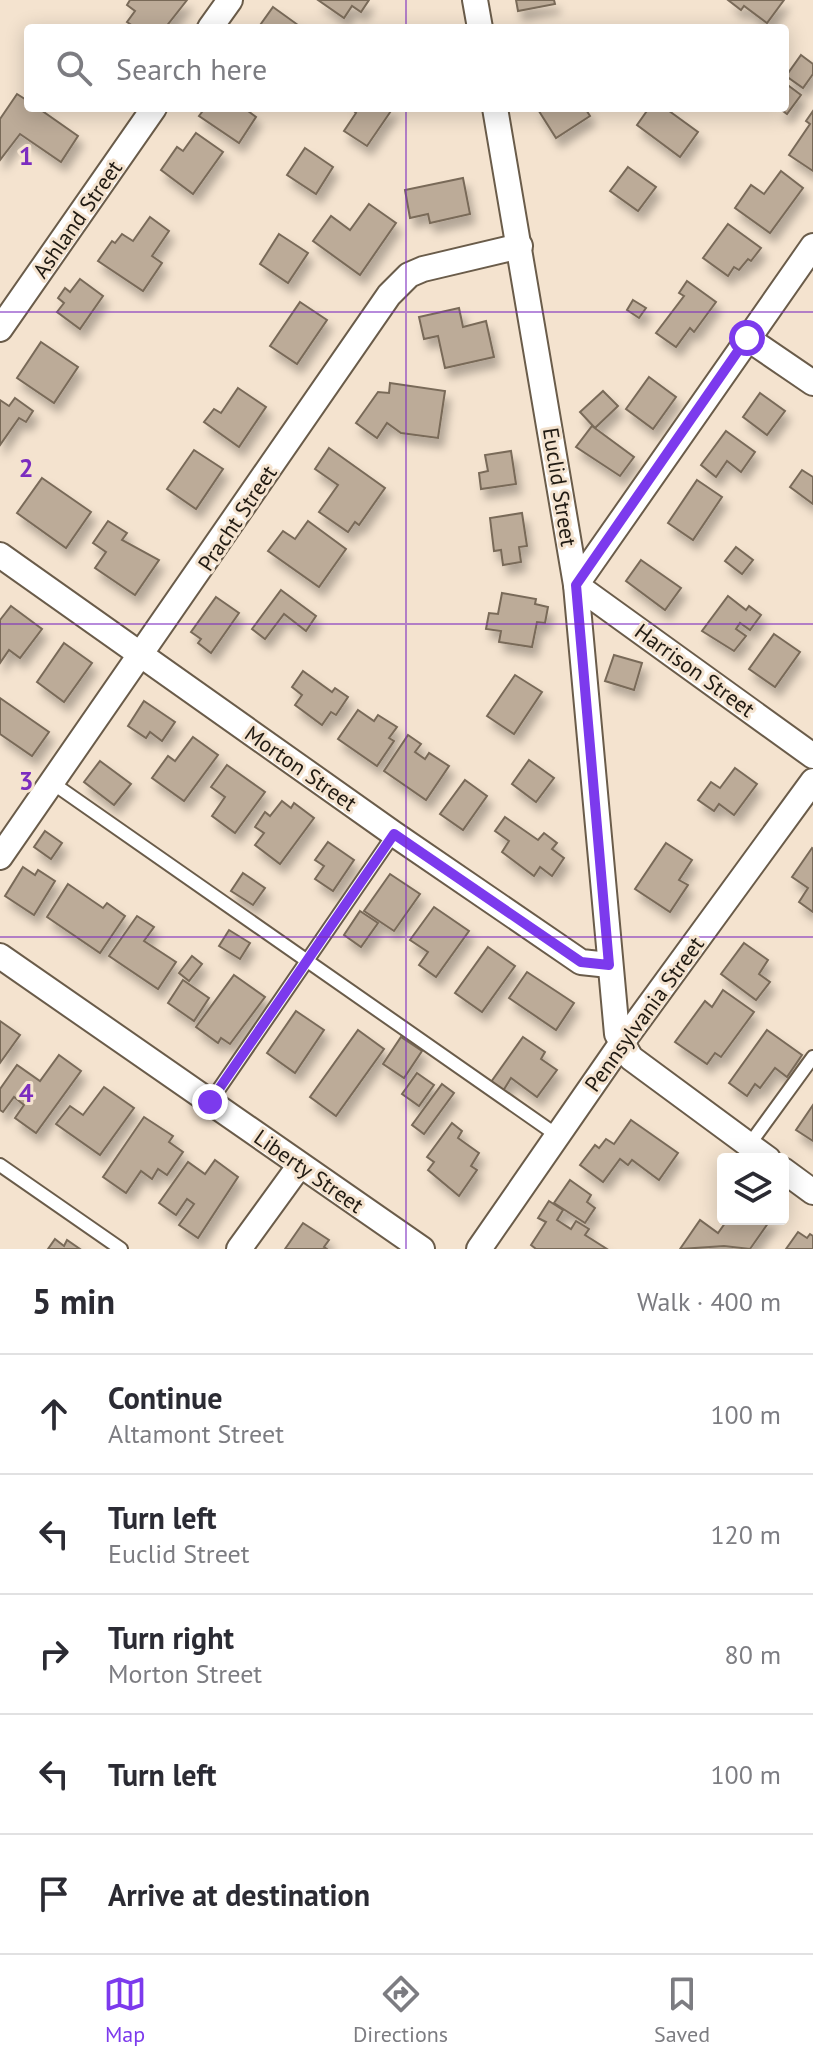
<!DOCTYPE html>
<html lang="en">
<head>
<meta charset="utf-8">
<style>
	body { margin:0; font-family:"PT Sans",sans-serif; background:#f7f7f7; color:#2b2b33 }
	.controls { position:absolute; right:24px; bottom:24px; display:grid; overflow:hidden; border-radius:8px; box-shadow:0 4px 20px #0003 }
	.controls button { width:72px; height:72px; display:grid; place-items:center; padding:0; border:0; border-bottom:2px solid #e1e1e2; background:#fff; color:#2b2b33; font:40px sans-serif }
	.stop { position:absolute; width:24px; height:24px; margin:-18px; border:6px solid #7c3aed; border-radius:50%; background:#fff }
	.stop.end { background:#7c3aed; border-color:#fff; box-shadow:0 2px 8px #0008 }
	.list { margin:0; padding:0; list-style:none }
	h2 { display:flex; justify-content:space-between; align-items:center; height:104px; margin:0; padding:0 32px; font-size:34px }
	h2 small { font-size:26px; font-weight:400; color:#7c7c81 }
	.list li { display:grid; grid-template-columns:52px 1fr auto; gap:24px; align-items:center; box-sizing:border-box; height:120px; padding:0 32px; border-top:2px solid #e1e1e2 }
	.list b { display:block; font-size:30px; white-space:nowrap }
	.list p { margin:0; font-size:26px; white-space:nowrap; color:#7c7c81 }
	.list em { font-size:26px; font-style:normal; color:#7c7c81 }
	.icon { flex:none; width:44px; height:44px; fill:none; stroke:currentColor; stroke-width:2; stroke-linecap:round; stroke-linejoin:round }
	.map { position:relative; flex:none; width:813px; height:1249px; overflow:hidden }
	.search { position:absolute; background:#fff; box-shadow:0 4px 20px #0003; left:24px; right:24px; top:24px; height:88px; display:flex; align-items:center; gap:20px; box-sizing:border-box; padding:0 28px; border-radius:8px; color:#7c7c81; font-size:30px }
	.sheet { height:704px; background:#fff }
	nav { display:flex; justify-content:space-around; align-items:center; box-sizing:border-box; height:112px; border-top:2px solid #e1e1e2; background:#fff; font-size:22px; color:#7c7c81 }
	nav a { display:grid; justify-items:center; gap:4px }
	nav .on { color:#7c3aed }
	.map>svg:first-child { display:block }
</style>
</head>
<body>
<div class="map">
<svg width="813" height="1249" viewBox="0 0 813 1249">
	<defs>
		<filter id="shadow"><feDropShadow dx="5" dy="9" stdDeviation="4" flood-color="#0004"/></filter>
	</defs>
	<rect width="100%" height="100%" fill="#f4e3cf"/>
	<g fill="#bcab98" stroke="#796a59" stroke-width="2" filter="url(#shadow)">
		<polygon points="130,0 187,0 165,28 136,28 127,22 135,11 127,5"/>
		<polygon points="318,0 369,0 361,12 352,6 344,18"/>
		<polygon points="516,0 554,0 555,4 518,11"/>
		<polygon points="728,0 784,0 767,23 744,6 741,10"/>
		<polygon points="273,7 298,25 295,28 258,28"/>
		<polygon points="801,55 813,64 813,74 803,88 786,76"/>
		<polygon points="785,83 801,95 787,114 779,108 785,108"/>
		<polygon points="17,94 28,101 28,108 38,108 78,136 61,162 20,134 0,160 0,119"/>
		<polygon points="205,108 244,108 256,117 239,143 199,116"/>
		<polygon points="393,108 367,146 344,131 356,113 351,108"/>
		<polygon points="537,108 585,108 590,116 556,138"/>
		<polygon points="649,108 665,108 698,132 680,157 637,125"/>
		<polygon points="813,111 813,171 789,155 810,124 806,121"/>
		<polygon points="196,133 223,152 193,194 161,170 177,147 183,151"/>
		<polygon points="305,148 333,167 316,194 287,175"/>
		<polygon points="628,167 656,187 638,211 610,191"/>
		<polygon points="781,171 803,188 770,233 735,208 751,185 764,194"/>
		<polygon points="463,178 470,214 430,223 428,214 410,218 405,190"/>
		<polygon points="369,204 396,223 360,275 313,241 331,216 350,230"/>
		<polygon points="150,217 169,231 152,256 162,263 143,291 98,261 112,241 115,243 122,234 133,241"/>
		<polygon points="728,224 761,248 751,261 748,259 739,270 734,267 728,276 703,258"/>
		<polygon points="279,234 308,253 288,283 260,264"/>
		<polygon points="80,279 103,296 80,329 57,312 64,303 58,298 65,288 70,292"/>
		<polygon points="687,281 716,302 694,332 690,328 676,347 656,333 684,296 679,293"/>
		<polygon points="633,300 646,308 639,318 627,310"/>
		<polygon points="300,302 327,320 297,364 270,346"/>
		<polygon points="459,308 463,327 486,321 494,357 445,368 438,336 424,339 419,317"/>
		<polygon points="41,342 78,367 54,403 17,378"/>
		<polygon points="649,377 676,397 653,429 626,409"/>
		<polygon points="390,383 445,391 438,438 401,433 387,423 377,438 356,423 378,392 389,393"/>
		<polygon points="238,388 266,407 239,447 204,422 214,409 221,413"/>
		<polygon points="603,391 618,406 595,428 580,412"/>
		<polygon points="760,393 785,411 767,435 743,417"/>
		<polygon points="15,398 33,411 26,422 19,418 0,445 0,400 9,406"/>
		<polygon points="592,426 634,457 620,476 576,447"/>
		<polygon points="726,431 755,452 741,472 727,461 716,477 701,465"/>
		<polygon points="329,448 385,488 359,525 355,522 348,532 319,512 338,485 315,469"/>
		<polygon points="194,450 223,469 196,509 167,489"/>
		<polygon points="511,451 516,484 481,489 479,473 488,471 485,455"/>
		<polygon points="802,470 813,477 813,504 790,487"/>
		<polygon points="42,478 91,512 66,548 17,513"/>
		<polygon points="697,480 722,497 693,540 668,523"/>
		<polygon points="522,513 527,546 519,547 521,562 503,565 501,550 494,551 490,518"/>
		<polygon points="108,521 127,533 122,540 159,560 135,595 95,568 106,552 93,543"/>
		<polygon points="308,521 346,549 319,587 268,551 283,531 295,539"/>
		<polygon points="736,547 753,560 742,574 725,561"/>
		<polygon points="641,560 681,588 665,610 626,581"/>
		<polygon points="281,590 316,616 306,631 284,614 265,639 252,629"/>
		<polygon points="502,593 536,599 535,604 548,607 545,623 537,622 532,647 499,642 501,631 486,629 489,613 498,614"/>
		<polygon points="728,596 746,610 749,606 761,615 750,630 740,623 736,629 746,636 734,651 702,631"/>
		<polygon points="216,597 239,613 211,653 198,643 201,639 191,632"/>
		<polygon points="11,606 42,629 20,658 9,650 0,663 0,620"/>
		<polygon points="774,634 800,652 775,687 749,669"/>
		<polygon points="64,643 92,663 64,702 37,682"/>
		<polygon points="614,655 642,663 634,690 605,681"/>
		<polygon points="303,671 332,692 335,688 348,697 336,715 331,712 322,725 295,705 302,695 292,687"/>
		<polygon points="515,675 542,692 514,734 487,716"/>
		<polygon points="0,698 49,732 32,756 0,734"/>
		<polygon points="144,701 175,722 162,741 150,732 146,738 128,726"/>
		<polygon points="358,710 374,721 378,715 397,727 389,738 394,741 377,766 338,739"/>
		<polygon points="408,735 421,744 415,752 425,759 429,753 449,766 426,800 384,771"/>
		<polygon points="193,737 218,755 184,801 152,778 168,756 175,761"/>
		<polygon points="529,760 554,778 536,802 512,784"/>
		<polygon points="100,761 131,784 114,805 84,782"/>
		<polygon points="227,765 265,792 235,833 212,816 225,797 211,787"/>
		<polygon points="735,768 757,784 734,815 719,804 714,811 698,800 711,782 720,788"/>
		<polygon points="465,780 487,796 463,830 440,814"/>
		<polygon points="282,801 291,808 294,803 314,818 280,864 255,845 264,833 255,827 265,812 270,816"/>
		<polygon points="505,817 538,840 544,833 557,843 552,849 564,858 552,876 540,867 534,876 502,852 509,841 495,831"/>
		<polygon points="45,831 62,843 51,859 34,847"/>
		<polygon points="328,842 354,860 333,891 315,879 324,866 315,860"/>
		<polygon points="666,843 692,860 679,880 688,885 670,912 635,889"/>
		<polygon points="812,848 813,849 813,912 799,902 808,888 792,877"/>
		<polygon points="23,867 35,875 38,870 55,881 34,915 5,896"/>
		<polygon points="243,873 265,888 253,905 231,891"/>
		<polygon points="390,874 420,894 394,931 364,911"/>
		<polygon points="68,884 103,908 107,903 125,916 100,953 47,917"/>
		<polygon points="434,907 469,931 436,977 419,965 428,952 410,940"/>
		<polygon points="360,911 378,923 361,947 344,935"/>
		<polygon points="137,916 154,927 144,941 176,962 158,989 109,956"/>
		<polygon points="229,930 250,943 240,959 219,946"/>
		<polygon points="744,943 768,960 759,974 770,982 756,1000 721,974"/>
		<polygon points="488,947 515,966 482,1012 455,993"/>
		<polygon points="192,956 202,964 189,981 179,973"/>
		<polygon points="527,972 574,1003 556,1030 509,998"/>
		<polygon points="234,975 265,997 230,1044 221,1038 218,1043 196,1027"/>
		<polygon points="183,980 209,998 194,1021 168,1003"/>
		<polygon points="723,990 754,1012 721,1057 715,1053 707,1064 675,1042 705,1001 712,1007"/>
		<polygon points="296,1011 324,1030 295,1073 267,1053"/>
		<polygon points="0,1021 20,1035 0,1063"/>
		<polygon points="358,1030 384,1049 336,1116 310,1097"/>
		<polygon points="767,1030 802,1055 787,1077 775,1068 760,1088 755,1084 747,1096 729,1083"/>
		<polygon points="401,1037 422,1051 404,1078 383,1064"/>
		<polygon points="523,1037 545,1052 541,1059 557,1070 537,1097 511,1078 503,1091 491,1082"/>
		<polygon points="59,1055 81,1071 36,1133 15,1118 24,1105 14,1097 3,1112 0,1110 0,1089 17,1065 40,1081"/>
		<polygon points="417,1073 434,1085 419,1106 402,1094"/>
		<polygon points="442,1084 454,1093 424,1134 412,1125"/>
		<polygon points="104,1087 134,1108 100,1155 56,1124 70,1106 83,1115"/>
		<polygon points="813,1105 813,1141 796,1130"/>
		<polygon points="144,1117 173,1136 169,1142 183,1152 167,1175 158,1169 152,1179 141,1171 126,1193 103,1177"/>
		<polygon points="631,1120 678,1153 659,1180 632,1160 628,1165 620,1159 603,1182 580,1165 595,1145 599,1148 606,1139 614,1144"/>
		<polygon points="452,1123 462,1131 458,1138 479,1153 471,1166 477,1170 459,1196 428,1170 434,1162 427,1157"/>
		<polygon points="215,1160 238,1177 198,1238 179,1225 194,1204 187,1199 176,1215 159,1203 188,1162 205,1174"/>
		<polygon points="570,1180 591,1195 587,1202 595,1208 585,1223 554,1203"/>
		<polygon points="549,1201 563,1210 557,1220 571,1229 576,1221 589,1229 585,1235 607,1249 536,1249 531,1245 546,1222 538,1218"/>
		<polygon points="728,1219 771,1219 750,1249 724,1246 680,1249 700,1220 718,1233"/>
		<polygon points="303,1223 329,1240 324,1247 327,1249 285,1249"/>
		<polygon points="798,1232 807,1238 810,1234 813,1236 813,1249 786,1249"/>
		<polygon points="55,1239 64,1246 67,1240 80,1249 48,1249"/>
	</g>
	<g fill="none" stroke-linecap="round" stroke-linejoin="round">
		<g stroke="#6a5c4a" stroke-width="16">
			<g id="lane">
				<polyline points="51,782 558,1136"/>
				<polyline points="210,1102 394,834"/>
				<polyline points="749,1145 813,1057"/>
				<polyline points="0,1165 121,1249"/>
			</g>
		</g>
		<g stroke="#6a5c4a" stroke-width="28">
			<g id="street">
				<polyline points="475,0 480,28"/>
				<polyline points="210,28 230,0"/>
				<polyline points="495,108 576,585 617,1034 631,1058 768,1159"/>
				<polyline points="813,246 576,585 813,756"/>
				<polyline points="0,329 154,108"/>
				<polyline points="747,338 813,383"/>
				<polyline points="0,555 394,834 581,962 609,965"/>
				<polyline points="0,857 389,295 409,275 423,269 520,246"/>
				<polyline points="0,956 422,1249"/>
				<polyline points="783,1170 813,1192"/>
				<polyline points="239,1249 300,1165"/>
				<polyline points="479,1249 621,1044 813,781"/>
			</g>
		</g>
		<use href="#lane" stroke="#fff" stroke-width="12"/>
		<use href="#street" stroke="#fff" stroke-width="24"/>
	</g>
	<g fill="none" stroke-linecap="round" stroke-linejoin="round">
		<polyline stroke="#7c3aed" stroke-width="10" points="210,1102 394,834 581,962 609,965 576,585 747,338"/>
	</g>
	<path fill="none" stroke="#7b2cbf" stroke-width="2" stroke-opacity="0.55" d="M406,0V28M406,108V1249M0,312H813M0,624H813M0,937H813"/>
	<g text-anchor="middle" stroke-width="6" stroke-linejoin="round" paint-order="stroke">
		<g font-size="22" fill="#211b13" stroke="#f4e3cf">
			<text transform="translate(77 219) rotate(-55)" y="8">Ashland Street</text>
			<text transform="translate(560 487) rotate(81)" y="8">Euclid Street</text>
			<text transform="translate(237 518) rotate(-56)" y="8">Pracht Street</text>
			<text transform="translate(695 670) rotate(36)" y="8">Harrison Street</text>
			<text transform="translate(301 768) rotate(35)" y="8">Morton Street</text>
			<text transform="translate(644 1014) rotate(-54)" y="8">Pennsylvania Street</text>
			<text transform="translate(309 1171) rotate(35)" y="8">Liberty Street</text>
		</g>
	</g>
	<g font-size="26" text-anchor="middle" font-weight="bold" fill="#7b2cbf" stroke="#f4e3cf" stroke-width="6" stroke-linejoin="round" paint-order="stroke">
		<text x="26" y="165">1</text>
		<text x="26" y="477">2</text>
		<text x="26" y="790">3</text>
		<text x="26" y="1102">4</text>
	</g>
</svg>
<div class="controls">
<button><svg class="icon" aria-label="layers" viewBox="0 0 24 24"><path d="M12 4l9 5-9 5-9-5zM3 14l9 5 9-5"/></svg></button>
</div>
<div class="stop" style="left:747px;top:338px"></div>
<div class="stop end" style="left:210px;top:1102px"></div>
<div class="search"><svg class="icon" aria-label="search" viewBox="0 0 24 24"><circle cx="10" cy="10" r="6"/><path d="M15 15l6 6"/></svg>Search here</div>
</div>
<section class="sheet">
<h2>5 min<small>Walk · 400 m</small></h2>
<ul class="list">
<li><svg class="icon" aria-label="ahead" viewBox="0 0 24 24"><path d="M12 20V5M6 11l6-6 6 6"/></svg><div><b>Continue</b><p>Altamont Street</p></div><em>100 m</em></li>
<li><svg class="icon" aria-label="left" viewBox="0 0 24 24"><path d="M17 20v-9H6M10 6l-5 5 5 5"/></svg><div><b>Turn left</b><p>Euclid Street</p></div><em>120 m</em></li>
<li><svg class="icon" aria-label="right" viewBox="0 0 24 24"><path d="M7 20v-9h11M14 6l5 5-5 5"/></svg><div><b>Turn right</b><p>Morton Street</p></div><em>80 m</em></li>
<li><svg class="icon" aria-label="left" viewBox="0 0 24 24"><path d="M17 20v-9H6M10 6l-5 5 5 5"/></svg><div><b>Turn left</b></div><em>100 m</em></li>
<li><svg class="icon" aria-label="arrive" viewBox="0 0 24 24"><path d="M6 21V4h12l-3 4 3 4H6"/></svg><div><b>Arrive at destination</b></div></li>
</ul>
</section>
<nav>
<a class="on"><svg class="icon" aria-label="map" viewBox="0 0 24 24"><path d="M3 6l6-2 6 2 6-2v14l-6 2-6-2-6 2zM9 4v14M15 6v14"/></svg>Map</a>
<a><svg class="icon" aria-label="directions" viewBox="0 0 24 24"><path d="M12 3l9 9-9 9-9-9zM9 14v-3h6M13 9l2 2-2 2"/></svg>Directions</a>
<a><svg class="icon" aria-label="saved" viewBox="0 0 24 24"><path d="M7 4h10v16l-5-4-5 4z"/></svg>Saved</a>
</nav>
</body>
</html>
